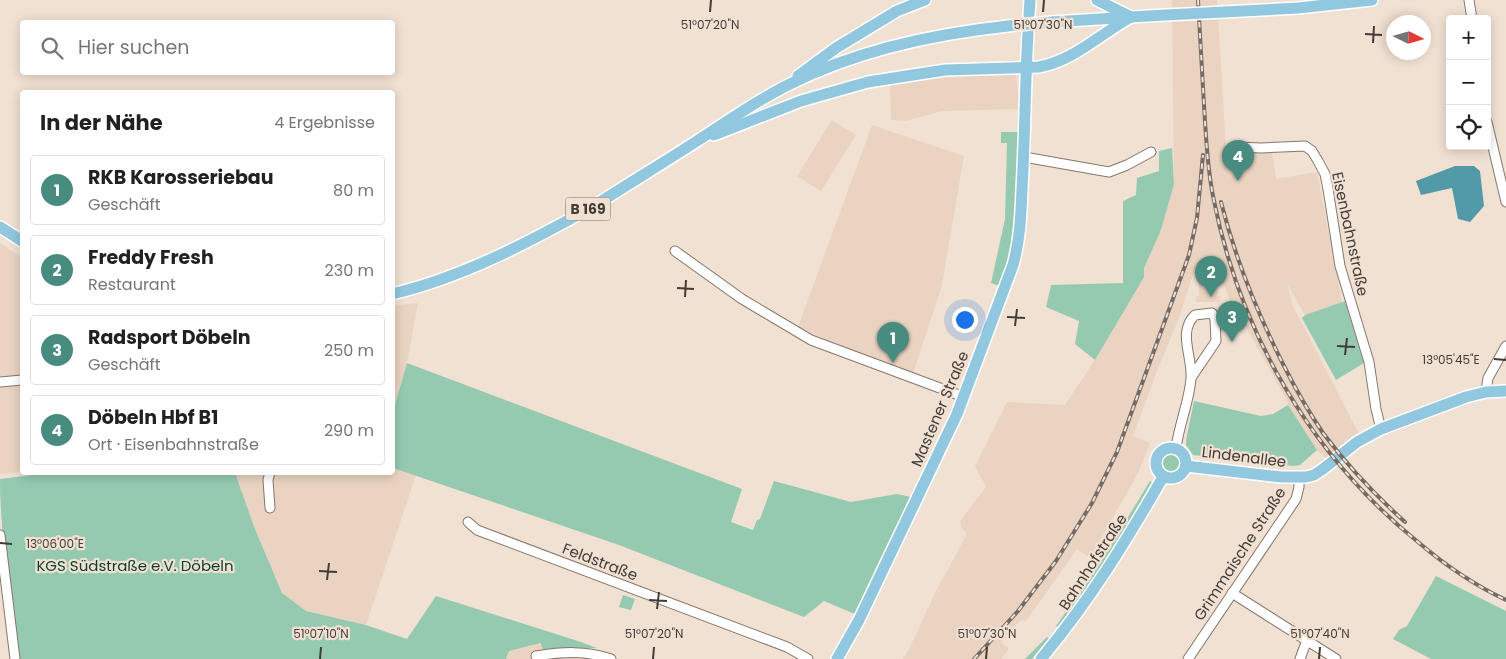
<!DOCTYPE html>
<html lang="de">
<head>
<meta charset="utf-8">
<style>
	body { margin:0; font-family:Poppins,sans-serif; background:#f6f6f6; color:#202124 }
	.controls { position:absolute; right:15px; top:15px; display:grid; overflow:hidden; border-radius:5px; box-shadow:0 2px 12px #0003 }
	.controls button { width:45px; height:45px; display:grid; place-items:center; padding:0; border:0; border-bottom:1px solid #e0e0e0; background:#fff; color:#202124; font:25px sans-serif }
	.compass { position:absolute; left:1386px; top:15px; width:45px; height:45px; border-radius:50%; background:#fff; box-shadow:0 2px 12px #0003; rotate:95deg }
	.you { position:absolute; left:964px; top:319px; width:18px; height:18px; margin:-12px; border:4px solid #fff; border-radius:50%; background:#1a73e8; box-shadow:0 0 0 8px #1a73e833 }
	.badge { display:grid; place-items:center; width:32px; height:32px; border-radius:50%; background:#488c80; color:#fff; font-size:16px; font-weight:700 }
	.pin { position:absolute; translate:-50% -41px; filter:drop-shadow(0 1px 2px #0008) }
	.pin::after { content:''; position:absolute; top:26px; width:18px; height:15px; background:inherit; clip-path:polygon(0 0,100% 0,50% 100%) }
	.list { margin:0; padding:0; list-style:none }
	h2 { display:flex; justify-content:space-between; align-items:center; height:65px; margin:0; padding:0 20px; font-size:21px }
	h2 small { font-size:16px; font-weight:400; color:#757577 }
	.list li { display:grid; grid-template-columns:32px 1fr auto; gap:15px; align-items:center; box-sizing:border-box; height:70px; margin:0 10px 10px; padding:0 10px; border:1px solid #e0e0e0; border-radius:5px }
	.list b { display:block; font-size:19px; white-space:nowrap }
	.list p { margin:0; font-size:16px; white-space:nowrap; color:#757577 }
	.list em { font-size:16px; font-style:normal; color:#757577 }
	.icon { flex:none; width:28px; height:28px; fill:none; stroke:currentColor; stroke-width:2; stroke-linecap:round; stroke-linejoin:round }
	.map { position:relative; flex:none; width:1506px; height:659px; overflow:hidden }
	.search { position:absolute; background:#fff; box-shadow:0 2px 12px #0003; left:20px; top:20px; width:375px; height:55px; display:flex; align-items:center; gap:12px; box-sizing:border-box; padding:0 18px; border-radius:5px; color:#757577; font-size:19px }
	.panel { position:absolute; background:#fff; box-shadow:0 2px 12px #0003; left:20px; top:90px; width:375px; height:385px; border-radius:5px }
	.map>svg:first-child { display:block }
</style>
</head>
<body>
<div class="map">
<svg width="1506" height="659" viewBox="0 0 1506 659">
	<rect width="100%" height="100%" fill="#f1e1d3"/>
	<g fill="#ead3c1">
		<polygon points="1172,0 1217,0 1226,149 1254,152 1272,152 1276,179 1317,172 1342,302 1305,315 1287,283 1292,304 1359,434 1329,461 1317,450 1288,405 1288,403 1236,309 1233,310 1224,284 1218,284 1218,296 1220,296 1220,302 1196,302 1196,296 1199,296 1199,265 1196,265 1179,318 1157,371 1133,436 1150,443 1138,473 1090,558 1077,549 1026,621 1021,620 1001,642 1009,649 1001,659 903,659 910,647 936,591 967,534 961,527 960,521 986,487 975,466 1007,402 1065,405 1095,360 1143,277 1144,268 1161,230 1174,184"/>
		<polygon points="965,72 1016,75 1021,109 942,111 906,121 891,120 890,81"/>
		<polygon points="832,120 856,135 821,191 797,176"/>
		<polygon points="872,125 964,156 942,285 912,377 798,327"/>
		<polygon points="0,243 22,258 22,472 0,474"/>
		<polygon points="418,303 407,363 393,412 393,306"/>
		<polygon points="393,468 416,475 366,625 306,611 282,593 255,529 235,473 392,472"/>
		<polygon points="542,643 545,657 594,659 506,659 509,651"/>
	</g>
	<g fill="#95cab1">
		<path d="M1001,132H1018C1016,184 1018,236 1000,286L991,283L1005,219L1007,143H1001Z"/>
		<polygon points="1172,148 1174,184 1161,230 1144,268 1144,277 1095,360 1075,344 1079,321 1046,307 1051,285 1123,283 1123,201 1136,195 1137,178 1159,171 1159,151"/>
		<polygon points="1345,301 1364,363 1336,380 1302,318 1305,315"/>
		<polygon points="407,363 742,489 731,522 753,530 757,520 760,519 774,481 851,502 897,494 911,497 855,614 824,601 804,617 619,545 393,468 393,412"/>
		<polygon points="1194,401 1261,416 1273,414 1288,405 1317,450 1300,465 1294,466 1193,455 1186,445 1186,440"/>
		<circle cx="1170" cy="463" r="10"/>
		<path d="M56,472L235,473L255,529L282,593L306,611L366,625L407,639L436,596L581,642L597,648H561L543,650L541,643L509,651L506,659H19C11,599 0,539 0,479Z"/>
		<polygon points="1150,481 1152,482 1111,557 1080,601 1058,627 1056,626 1099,565"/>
		<polygon points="1436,576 1506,611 1506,659 1431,659 1393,639 1399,630 1407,626"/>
		<polygon points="623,595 635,599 631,610 619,607"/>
		<polygon points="1047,637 1049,638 1048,640 1032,659 1025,659"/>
	</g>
	<polygon fill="#539aa9" points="1455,166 1474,166 1480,171 1484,206 1470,222 1458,219 1452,188 1421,195 1416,181"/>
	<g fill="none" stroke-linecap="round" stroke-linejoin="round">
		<g stroke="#85776b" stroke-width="11">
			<g id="minor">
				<polyline points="1469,0 1472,19"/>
				<polyline points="1487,122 1506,202"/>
				<polyline points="1236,147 1261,148 1305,146 1312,151 1318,161 1325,174 1328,189 1340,266 1369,362 1376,409 1381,429"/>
				<polyline points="1024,157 1109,172 1127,165 1151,152"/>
				<polyline points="675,251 742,299 811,340 964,397"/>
				<polyline points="0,382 22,380"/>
				<polyline points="1486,392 1488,378 1506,346"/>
				<path d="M1176,448C1179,425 1189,402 1191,379C1193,357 1177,332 1195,315L1212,313L1215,319L1216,341L1191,378"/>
				<polyline points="270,472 268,480 270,508"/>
				<polyline points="468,522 477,530 787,647 808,659"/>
				<polyline points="0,535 15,659"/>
				<polyline points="1232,593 1336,659"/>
				<path d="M536,656C561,652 586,650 611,659"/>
				<polyline points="1188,659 1296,499 1299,487 1299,478"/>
				<polyline points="1300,659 1307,640"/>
			</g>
		</g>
		<g stroke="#fff" stroke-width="14">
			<g id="major">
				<polyline points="1097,0 1129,16"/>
				<polyline points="1224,12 1298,8 1372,0"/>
				<polyline points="1029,15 1030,0"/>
				<polyline points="1052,22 1147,16"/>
				<polyline points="798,76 836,48 897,11 925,0"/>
				<path d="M714,135L801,101L868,82L945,70L1039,67C1075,60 1100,34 1131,17"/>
				<polyline points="0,227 22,241"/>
				<path d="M392,294C464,277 531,241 594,206C628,184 663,163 697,141C727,122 757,100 790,84C858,50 933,34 1008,26"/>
				<circle cx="1171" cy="463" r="15"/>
				<polyline points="1186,466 1281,477 1306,477 1314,475 1323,469 1357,442 1381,429 1466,397 1486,392 1506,391"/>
				<path d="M837,659L859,620L957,414L1013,265C1020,240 1021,215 1022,189C1025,137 1025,85 1028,33"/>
				<path d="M1041,659C1090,600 1125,543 1163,477"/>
			</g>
		</g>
		<use href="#minor" stroke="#fff" stroke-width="9"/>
		<use href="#major" stroke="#91c8df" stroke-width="11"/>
		<g stroke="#756b64" stroke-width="4">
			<g id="rail">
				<path d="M1198,0C1200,35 1202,70 1204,105C1206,136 1207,166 1213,196C1239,331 1310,455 1418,542C1445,565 1474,585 1506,600"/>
				<path d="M1221,202C1235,258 1257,312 1283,364C1295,388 1308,411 1323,433C1347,465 1375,495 1405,522"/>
				<polyline points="974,659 1018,611 1056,561 1092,503 1117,452 1189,255 1197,218 1203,155"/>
			</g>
		</g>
		<use href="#rail" stroke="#f1e1d3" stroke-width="2" stroke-dasharray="5.5" stroke-linecap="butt"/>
		<g stroke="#fff" stroke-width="14" stroke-linecap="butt">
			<g id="major-bridge">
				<polyline points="1147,16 1224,12"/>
				<polyline points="1008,26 1052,22"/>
			</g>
		</g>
		<use href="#major-bridge" stroke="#91c8df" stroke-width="11"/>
	</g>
	<path fill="none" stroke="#423b36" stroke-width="2" d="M710,12L711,0M1043,12L1044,0M1365,34L1382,35M1373,43L1374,26M677,288L694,289M685,297L686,280M1007,317L1025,318M1015,326L1017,309M1337,346L1355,347M1345,355L1347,338M1494,359L1506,360M0,543L12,544M319,571L337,572M327,580L329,563M649,600L667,601M657,609L659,592M320,659L321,647M653,659L654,647M986,659L987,647M1319,659L1320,647"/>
	<g text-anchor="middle" stroke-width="4.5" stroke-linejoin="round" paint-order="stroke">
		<rect fill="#f1e1d3" stroke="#766d65" stroke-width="1" x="565.5" y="197.5" width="45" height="23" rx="4"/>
		<g font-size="14" font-weight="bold" fill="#423b36">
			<text x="588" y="214">B 169</text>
		</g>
		<g font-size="15" fill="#423b36" stroke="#f1e1d3">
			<text transform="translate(1350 234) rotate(78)" y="5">Eisenbahnstraße</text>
			<text transform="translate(940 409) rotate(-67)" y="5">Mastener Straße</text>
			<text transform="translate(1244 457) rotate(7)" y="5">Lindenallee</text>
			<text transform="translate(1240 554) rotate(-57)" y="5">Grimmaische Straße</text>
			<text transform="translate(600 562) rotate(21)" y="5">Feldstraße</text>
			<text transform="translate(1093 562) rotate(-57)" y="5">Bahnhofstraße</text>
		</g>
		<g font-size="15" fill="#073d2a" stroke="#f1e1d3">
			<text x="135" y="571">KGS Südstraße e.V. Döbeln</text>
		</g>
	</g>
	<g font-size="12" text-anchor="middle" fill="#423b36" stroke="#f1e1d3" stroke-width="4.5" stroke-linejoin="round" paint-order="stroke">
		<text x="710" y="29">51°07'20"N</text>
		<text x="1043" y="29">51°07'30"N</text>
		<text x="1451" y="364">13°05'45"E</text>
		<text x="55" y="548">13°06'00"E</text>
		<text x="321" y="638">51°07'10"N</text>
		<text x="654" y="638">51°07'20"N</text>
		<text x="987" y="638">51°07'30"N</text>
		<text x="1320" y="638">51°07'40"N</text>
	</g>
</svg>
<div class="controls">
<button>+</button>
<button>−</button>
<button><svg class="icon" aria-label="locate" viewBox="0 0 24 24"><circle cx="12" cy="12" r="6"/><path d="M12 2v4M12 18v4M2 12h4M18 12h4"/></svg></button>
</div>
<svg class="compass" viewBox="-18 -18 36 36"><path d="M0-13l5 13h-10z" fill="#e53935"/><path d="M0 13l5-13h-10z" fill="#757577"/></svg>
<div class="you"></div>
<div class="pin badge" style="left:893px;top:363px">1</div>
<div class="pin badge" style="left:1211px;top:297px">2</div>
<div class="pin badge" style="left:1232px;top:342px">3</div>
<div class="pin badge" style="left:1238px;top:181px">4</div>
<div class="search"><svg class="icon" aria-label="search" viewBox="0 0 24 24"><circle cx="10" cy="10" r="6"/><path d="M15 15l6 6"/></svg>Hier suchen</div>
<section class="panel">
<h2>In der Nähe<small>4 Ergebnisse</small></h2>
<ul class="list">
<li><span class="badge">1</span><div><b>RKB Karosseriebau</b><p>Geschäft</p></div><em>80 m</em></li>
<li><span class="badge">2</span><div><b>Freddy Fresh</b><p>Restaurant</p></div><em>230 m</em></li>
<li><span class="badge">3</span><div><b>Radsport Döbeln</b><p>Geschäft</p></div><em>250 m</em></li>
<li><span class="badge">4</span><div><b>Döbeln Hbf B1</b><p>Ort · Eisenbahnstraße</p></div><em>290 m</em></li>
</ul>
</section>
</div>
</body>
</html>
